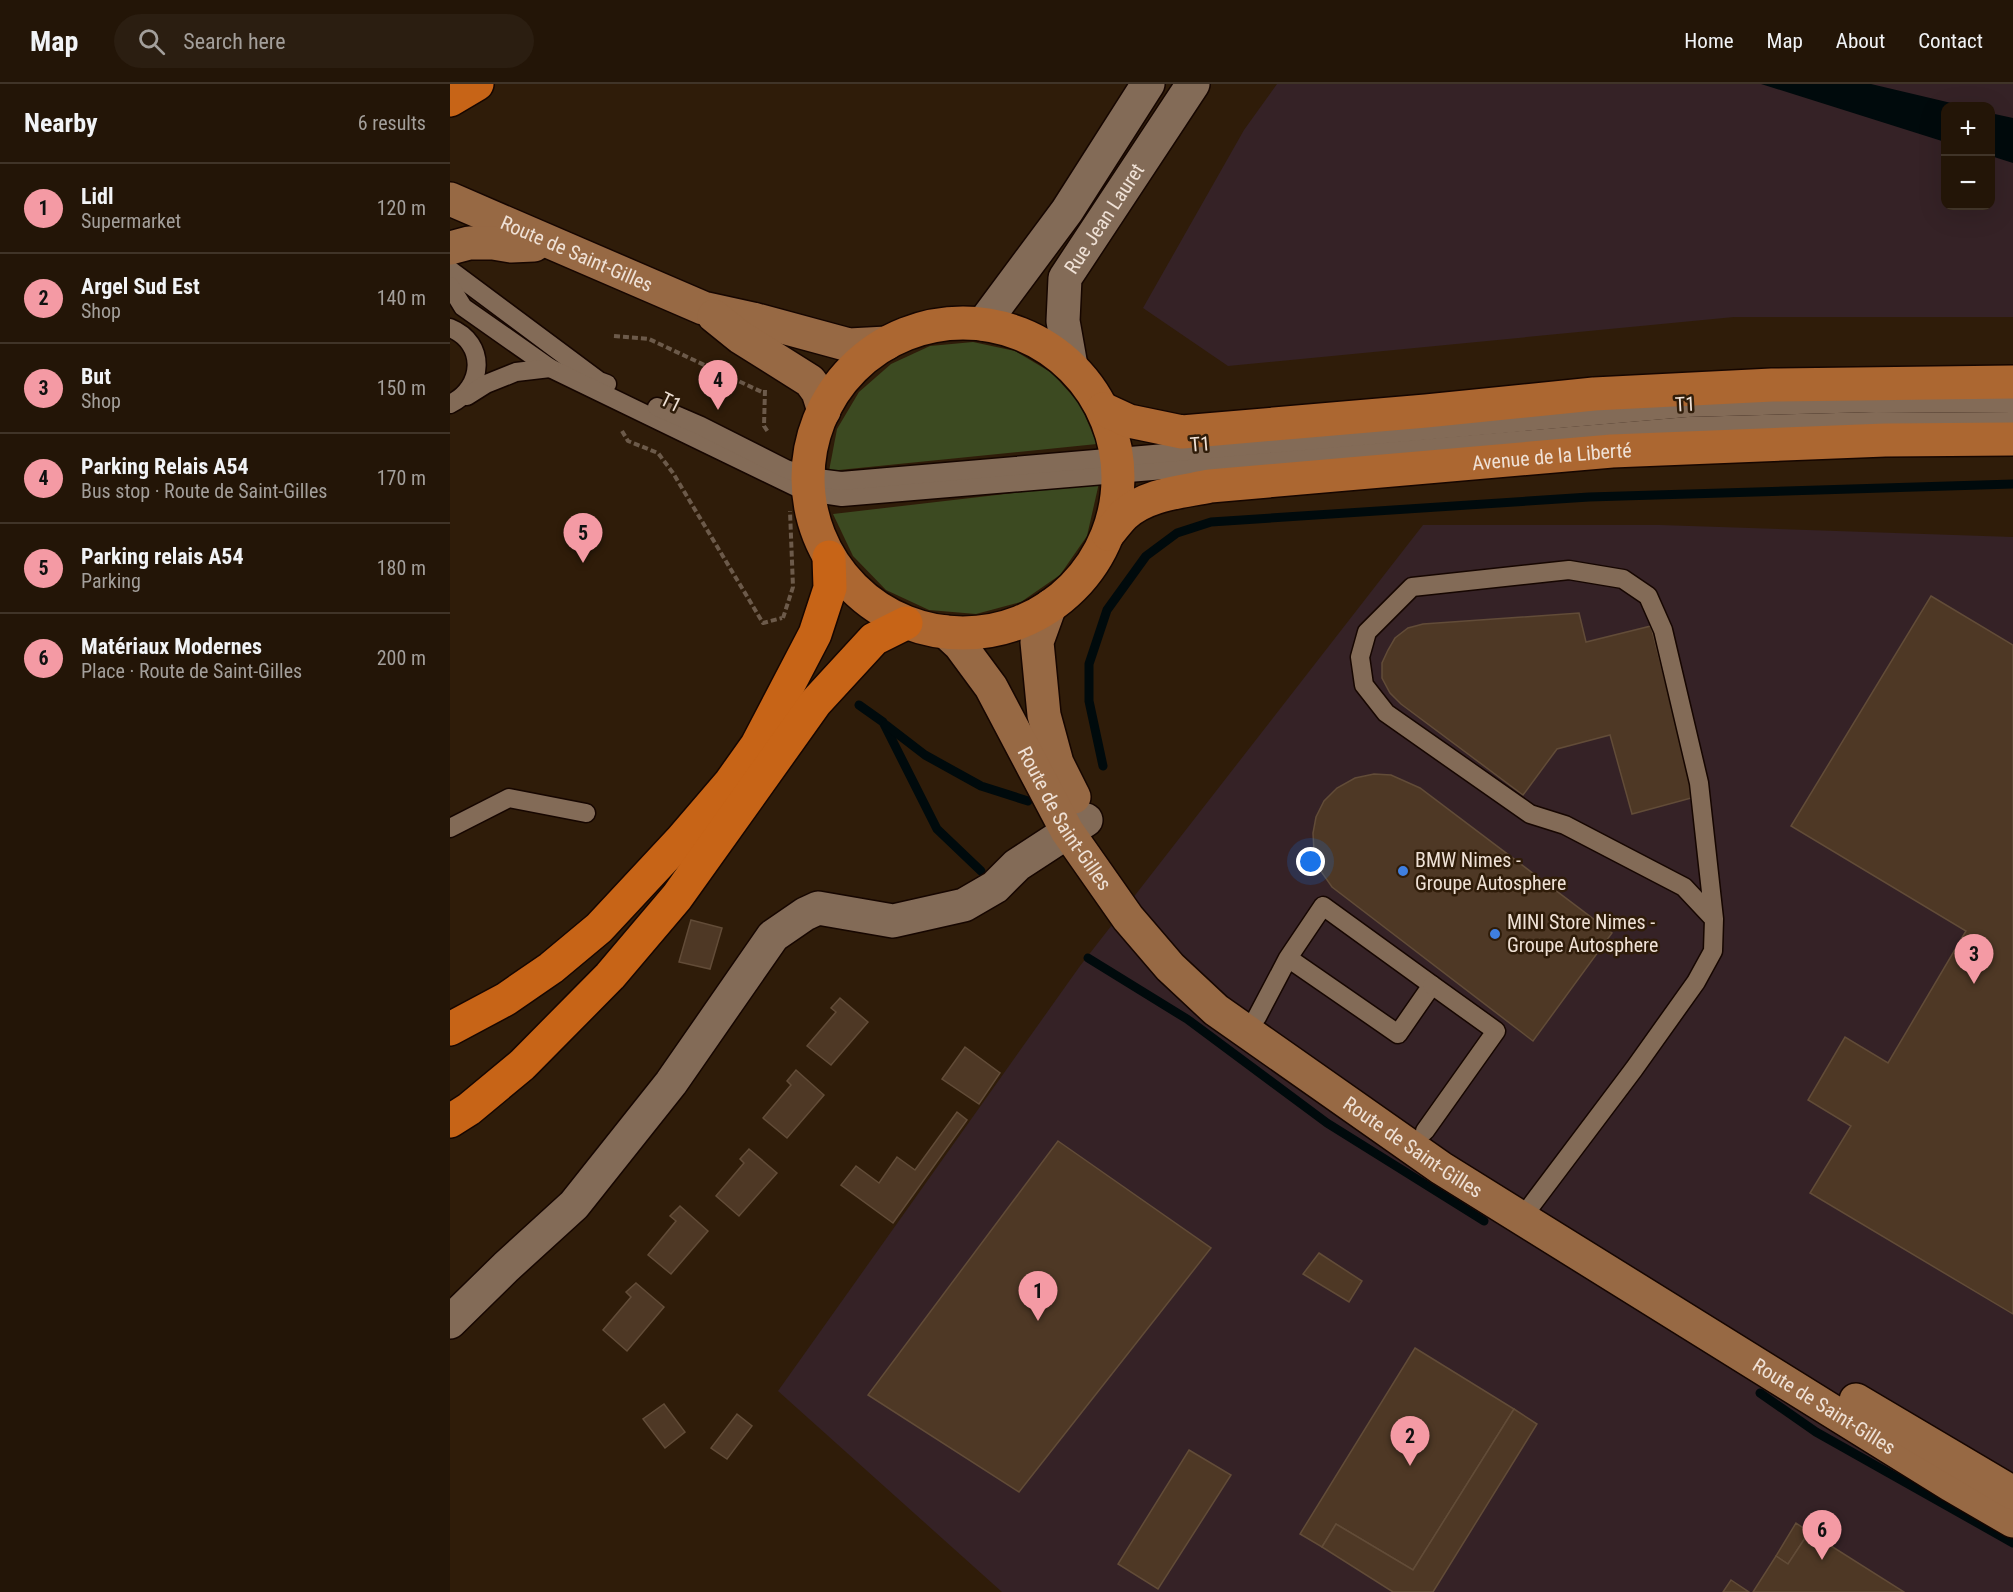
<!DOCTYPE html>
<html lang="en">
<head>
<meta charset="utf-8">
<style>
	body { margin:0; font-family:"Roboto Condensed",sans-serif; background:#2b1e11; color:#f1f3f6 }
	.controls { position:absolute; right:18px; top:18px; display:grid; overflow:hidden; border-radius:12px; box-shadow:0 6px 24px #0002 }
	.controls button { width:54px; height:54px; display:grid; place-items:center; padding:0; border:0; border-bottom:2px solid #403428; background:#231507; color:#f1f3f6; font:30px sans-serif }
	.you { position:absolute; left:861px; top:778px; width:21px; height:21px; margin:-15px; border:4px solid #fff; border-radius:50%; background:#1a73e8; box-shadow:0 0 0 9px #1a73e833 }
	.badge { display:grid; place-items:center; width:39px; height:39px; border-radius:50%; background:#f49aa4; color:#111; font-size:20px; font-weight:700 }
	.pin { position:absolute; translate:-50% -50px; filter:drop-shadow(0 2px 3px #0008) }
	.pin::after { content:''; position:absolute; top:32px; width:21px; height:18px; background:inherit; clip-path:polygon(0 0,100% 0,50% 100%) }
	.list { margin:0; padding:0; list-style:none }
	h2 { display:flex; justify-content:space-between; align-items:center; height:78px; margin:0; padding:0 24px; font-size:26px }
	h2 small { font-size:20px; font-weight:400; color:#a39f9b }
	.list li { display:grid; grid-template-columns:39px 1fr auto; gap:18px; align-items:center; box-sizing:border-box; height:90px; padding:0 24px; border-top:2px solid #403428 }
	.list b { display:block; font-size:22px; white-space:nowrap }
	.list p { margin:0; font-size:20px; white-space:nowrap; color:#a39f9b }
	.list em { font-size:20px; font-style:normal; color:#a39f9b }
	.icon { flex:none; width:33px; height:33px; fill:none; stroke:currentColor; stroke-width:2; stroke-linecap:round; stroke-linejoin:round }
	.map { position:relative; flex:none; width:1563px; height:1508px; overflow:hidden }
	header { display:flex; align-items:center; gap:36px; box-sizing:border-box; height:84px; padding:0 30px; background:#231507; border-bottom:2px solid #403428 }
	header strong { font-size:28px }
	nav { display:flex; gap:33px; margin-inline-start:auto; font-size:21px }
	.search { width:420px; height:54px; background:#2b1e11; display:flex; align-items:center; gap:15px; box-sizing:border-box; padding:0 21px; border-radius:33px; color:#a39f9b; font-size:22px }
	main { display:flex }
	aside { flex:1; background:#231507 }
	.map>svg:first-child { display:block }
</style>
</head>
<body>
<header>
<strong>Map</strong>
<div class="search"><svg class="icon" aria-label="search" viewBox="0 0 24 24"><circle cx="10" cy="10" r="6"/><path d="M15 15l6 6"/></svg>Search here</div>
<nav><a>Home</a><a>Map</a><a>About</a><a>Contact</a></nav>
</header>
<main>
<aside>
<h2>Nearby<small>6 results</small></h2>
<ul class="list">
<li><span class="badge">1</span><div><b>Lidl</b><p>Supermarket</p></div><em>120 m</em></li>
<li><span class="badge">2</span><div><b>Argel Sud Est</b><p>Shop</p></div><em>140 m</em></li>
<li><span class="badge">3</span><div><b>But</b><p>Shop</p></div><em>150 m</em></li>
<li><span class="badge">4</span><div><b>Parking Relais A54</b><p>Bus stop · Route de Saint-Gilles</p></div><em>170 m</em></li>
<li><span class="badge">5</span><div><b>Parking relais A54</b><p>Parking</p></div><em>180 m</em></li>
<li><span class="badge">6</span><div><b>Matériaux Modernes</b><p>Place · Route de Saint-Gilles</p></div><em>200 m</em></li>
</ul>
</aside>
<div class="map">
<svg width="1563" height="1508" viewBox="0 0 1563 1508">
	<rect width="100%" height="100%" fill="#2f1c09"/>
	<g fill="#352226" fill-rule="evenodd">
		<path d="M827,0H1563V233H1284L778,282L693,224L794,46ZM1496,22H1540V122H1496Z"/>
		<polygon points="973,441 1210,441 1563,453 1563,1508 552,1508 328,1307 630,882"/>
	</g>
	<g fill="#3c4a21">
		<polygon points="523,258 565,267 602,289 630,320 647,360 379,387 387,345 409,308 441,280 480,262"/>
		<polygon points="649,399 637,452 610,491 571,518 526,530 479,526 436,506 403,472 383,430"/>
	</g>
	<g fill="#000a0c">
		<polygon points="1311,0 1421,0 1514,22 1496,22 1495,58"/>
		<polygon points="1540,29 1563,34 1563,79 1541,72"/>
	</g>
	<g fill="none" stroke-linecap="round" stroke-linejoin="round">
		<g stroke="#000a0c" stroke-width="9">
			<polyline points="409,621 433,638 487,745 531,787"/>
			<polyline points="436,641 475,671 531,702 578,717"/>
			<polyline points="653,682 639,617 639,580 657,526 696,472 727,449 761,438 1139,413 1563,400"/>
			<polyline points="638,874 737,935 877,1039 1034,1137"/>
			<polyline points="1310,1309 1366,1348 1563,1459"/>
		</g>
	</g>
	<g fill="#4e3825" stroke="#624c38" stroke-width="1.5">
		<polygon points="1481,512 1563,561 1563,1230 1360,1109 1401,1042 1358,1016 1395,953 1438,979 1516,847 1341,742"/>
		<polygon points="1129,529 1136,558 1201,542 1245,713 1182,730 1160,651 1107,665 1073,711 951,620 940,609 932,594 932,579 938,566 945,554 958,544 973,540"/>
		<polygon points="924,690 941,691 970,704 1162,849 1083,957 882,803 870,786 864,768 863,749 866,733 874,717 887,704 905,694"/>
		<polygon points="241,836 272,844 260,885 229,878"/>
		<polygon points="390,914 418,938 381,981 357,962 386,928 381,924"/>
		<polygon points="515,963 550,989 529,1020 492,995"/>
		<polygon points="346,986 374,1011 337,1054 313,1034 341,1001 337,997"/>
		<polygon points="507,1028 517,1036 443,1139 391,1101 406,1082 429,1099 447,1073 465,1086"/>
		<polygon points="608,1057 761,1164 569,1408 418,1311"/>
		<polygon points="299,1065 327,1089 289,1132 266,1112 294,1079 290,1075"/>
		<polygon points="230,1122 258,1147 221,1190 198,1171 226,1137 220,1132"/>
		<polygon points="869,1169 912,1197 899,1218 853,1190"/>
		<polygon points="186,1199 214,1223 177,1267 153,1246 181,1213 176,1208"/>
		<polygon points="965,1264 1064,1325 963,1486 886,1440 872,1463 850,1450"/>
		<polygon points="214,1320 235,1348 215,1364 193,1335"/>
		<polygon points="1064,1325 1087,1340 983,1508 943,1508 872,1463 886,1440 963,1486"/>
		<polygon points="287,1330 302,1342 277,1375 261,1364"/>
		<polygon points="739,1366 781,1391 708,1505 668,1480"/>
		<polygon points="1346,1439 1359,1448 1338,1480 1326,1472"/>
		<polygon points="1359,1448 1454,1508 1303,1508 1326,1472 1338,1480"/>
		<polygon points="1281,1496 1299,1508 1273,1508"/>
	</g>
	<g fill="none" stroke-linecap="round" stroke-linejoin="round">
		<g stroke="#160600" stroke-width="21">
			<g id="service">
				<polyline points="0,186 149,297 157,300"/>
				<polyline points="0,202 13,223 100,284 348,404 359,408 392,413 1238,342 1426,337 1563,338"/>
				<path d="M0,244C37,259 34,304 0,320"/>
				<polyline points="17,312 36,300 66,288 100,284"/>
				<polyline points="207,323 251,342 336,385 359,393 391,397 1237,324 1426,319 1563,320"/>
				<polyline points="0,744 59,714 136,729"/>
				<polyline points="807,933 838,874 948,950 982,901 873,822 838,874"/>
				<polyline points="975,1047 1046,947 982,901"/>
				<polyline points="1071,1135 1184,985 1246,898 1263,867 1264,835 1249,699 1213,546 1198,512 1173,495 1119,486 962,503 917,548 910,573 914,601 936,629 1080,730 1115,741 1234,803 1264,835"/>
			</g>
		</g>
		<g stroke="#160600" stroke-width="36">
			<polyline id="minor" points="0,1238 56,1183 124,1121 221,999 323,852 355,830 368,824 443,837 514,821 545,803 567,781 636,736"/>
		</g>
		<g stroke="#160600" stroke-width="36">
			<g id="tertiary">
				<polyline points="533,240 617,127 698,0"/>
				<path id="s1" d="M621,282L613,237L615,194L743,0"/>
			</g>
		</g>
		<g stroke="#160600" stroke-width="36">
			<g id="secondary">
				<path id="s2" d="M0,115L253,224L303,235L399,261L437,259"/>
				<polyline points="0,164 19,159 43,159 61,162 84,161"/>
				<polyline points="264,232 290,253 360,297 368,308 374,327"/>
				<polyline points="600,522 587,558 594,631 607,679 624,713"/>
				<path id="s3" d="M496,548L510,561L541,603L617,747L678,834L720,883L766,926L991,1084L1501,1401L1563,1437"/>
				<polyline points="1406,1316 1563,1409"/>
			</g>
		</g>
		<g stroke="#160600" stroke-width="36">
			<g id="primary">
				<circle cx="513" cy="394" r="155"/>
				<polyline points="653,325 679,337 732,348 976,327 1144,310 1322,301 1563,298"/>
				<path id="s4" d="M658,450C663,444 668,437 674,431C697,410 731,408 760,402L1162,367L1435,356L1563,355"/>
			</g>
		</g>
		<g stroke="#160600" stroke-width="36">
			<g id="motorway">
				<polyline points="0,16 27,0"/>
				<polyline points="0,945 56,915 101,884 149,844 232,755 280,699 307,661 365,550 380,504 379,473"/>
				<polyline points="0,1037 19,1025 72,981 160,892 227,813 366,618 424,555 456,539"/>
			</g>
		</g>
		<g stroke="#6c5a4a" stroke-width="4" stroke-dasharray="6 3" stroke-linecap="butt">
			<polyline points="164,252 199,255 314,309"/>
			<polyline points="315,306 314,342 318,348"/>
			<polyline points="172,347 178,357 208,369 223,389 313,539 332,534"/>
			<polyline points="333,534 343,503 340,427"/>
		</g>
		<use href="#service" stroke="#836b57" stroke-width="18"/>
		<use href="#minor" stroke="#836b57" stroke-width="33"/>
		<use href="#tertiary" stroke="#836b57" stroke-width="33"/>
		<use href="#secondary" stroke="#976944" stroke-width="33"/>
		<use href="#primary" stroke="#ac6731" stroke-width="33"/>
		<use href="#motorway" stroke="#c76417" stroke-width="33"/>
	</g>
	<g fill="#3f7fe0" stroke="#2f1c09" stroke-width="2">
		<circle cx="953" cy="787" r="6"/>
		<circle cx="1045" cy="850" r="6"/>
	</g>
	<g text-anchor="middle" stroke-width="5" stroke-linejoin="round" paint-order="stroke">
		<g font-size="20" fill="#efe1d6" stroke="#2f1c09">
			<text dy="7" stroke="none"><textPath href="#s1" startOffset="160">Rue Jean Lauret</textPath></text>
			<text dy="7" stroke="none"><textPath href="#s2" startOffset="138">Route de Saint-Gilles</textPath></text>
			<text transform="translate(221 318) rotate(26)" y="7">T1</text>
			<text transform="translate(1235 320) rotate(-3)" y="7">T1</text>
			<text transform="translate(750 360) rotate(-5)" y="7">T1</text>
			<text dy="7" stroke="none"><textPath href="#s4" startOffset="460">Avenue de la Liberté</textPath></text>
			<text dy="7" stroke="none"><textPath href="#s3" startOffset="222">Route de Saint-Gilles</textPath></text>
			<text dy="7" stroke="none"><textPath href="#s3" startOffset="708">Route de Saint-Gilles</textPath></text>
			<text dy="7" stroke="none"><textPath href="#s3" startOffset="1194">Route de Saint-Gilles</textPath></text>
		</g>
		<g font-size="20" fill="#efe1d6" stroke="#2f1c09" text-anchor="start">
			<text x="965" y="783">BMW Nimes -<tspan x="965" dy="23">Groupe Autosphere</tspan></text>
			<text x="1057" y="845">MINI Store Nimes -<tspan x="1057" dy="23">Groupe Autosphere</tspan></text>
		</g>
	</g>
</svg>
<div class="controls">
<button>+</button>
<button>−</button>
</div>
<div class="you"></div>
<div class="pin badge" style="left:588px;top:1237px">1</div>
<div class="pin badge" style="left:960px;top:1382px">2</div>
<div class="pin badge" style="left:1524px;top:900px">3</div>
<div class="pin badge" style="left:268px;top:326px">4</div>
<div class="pin badge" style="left:133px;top:479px">5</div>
<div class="pin badge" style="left:1372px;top:1476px">6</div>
</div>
</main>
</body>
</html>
